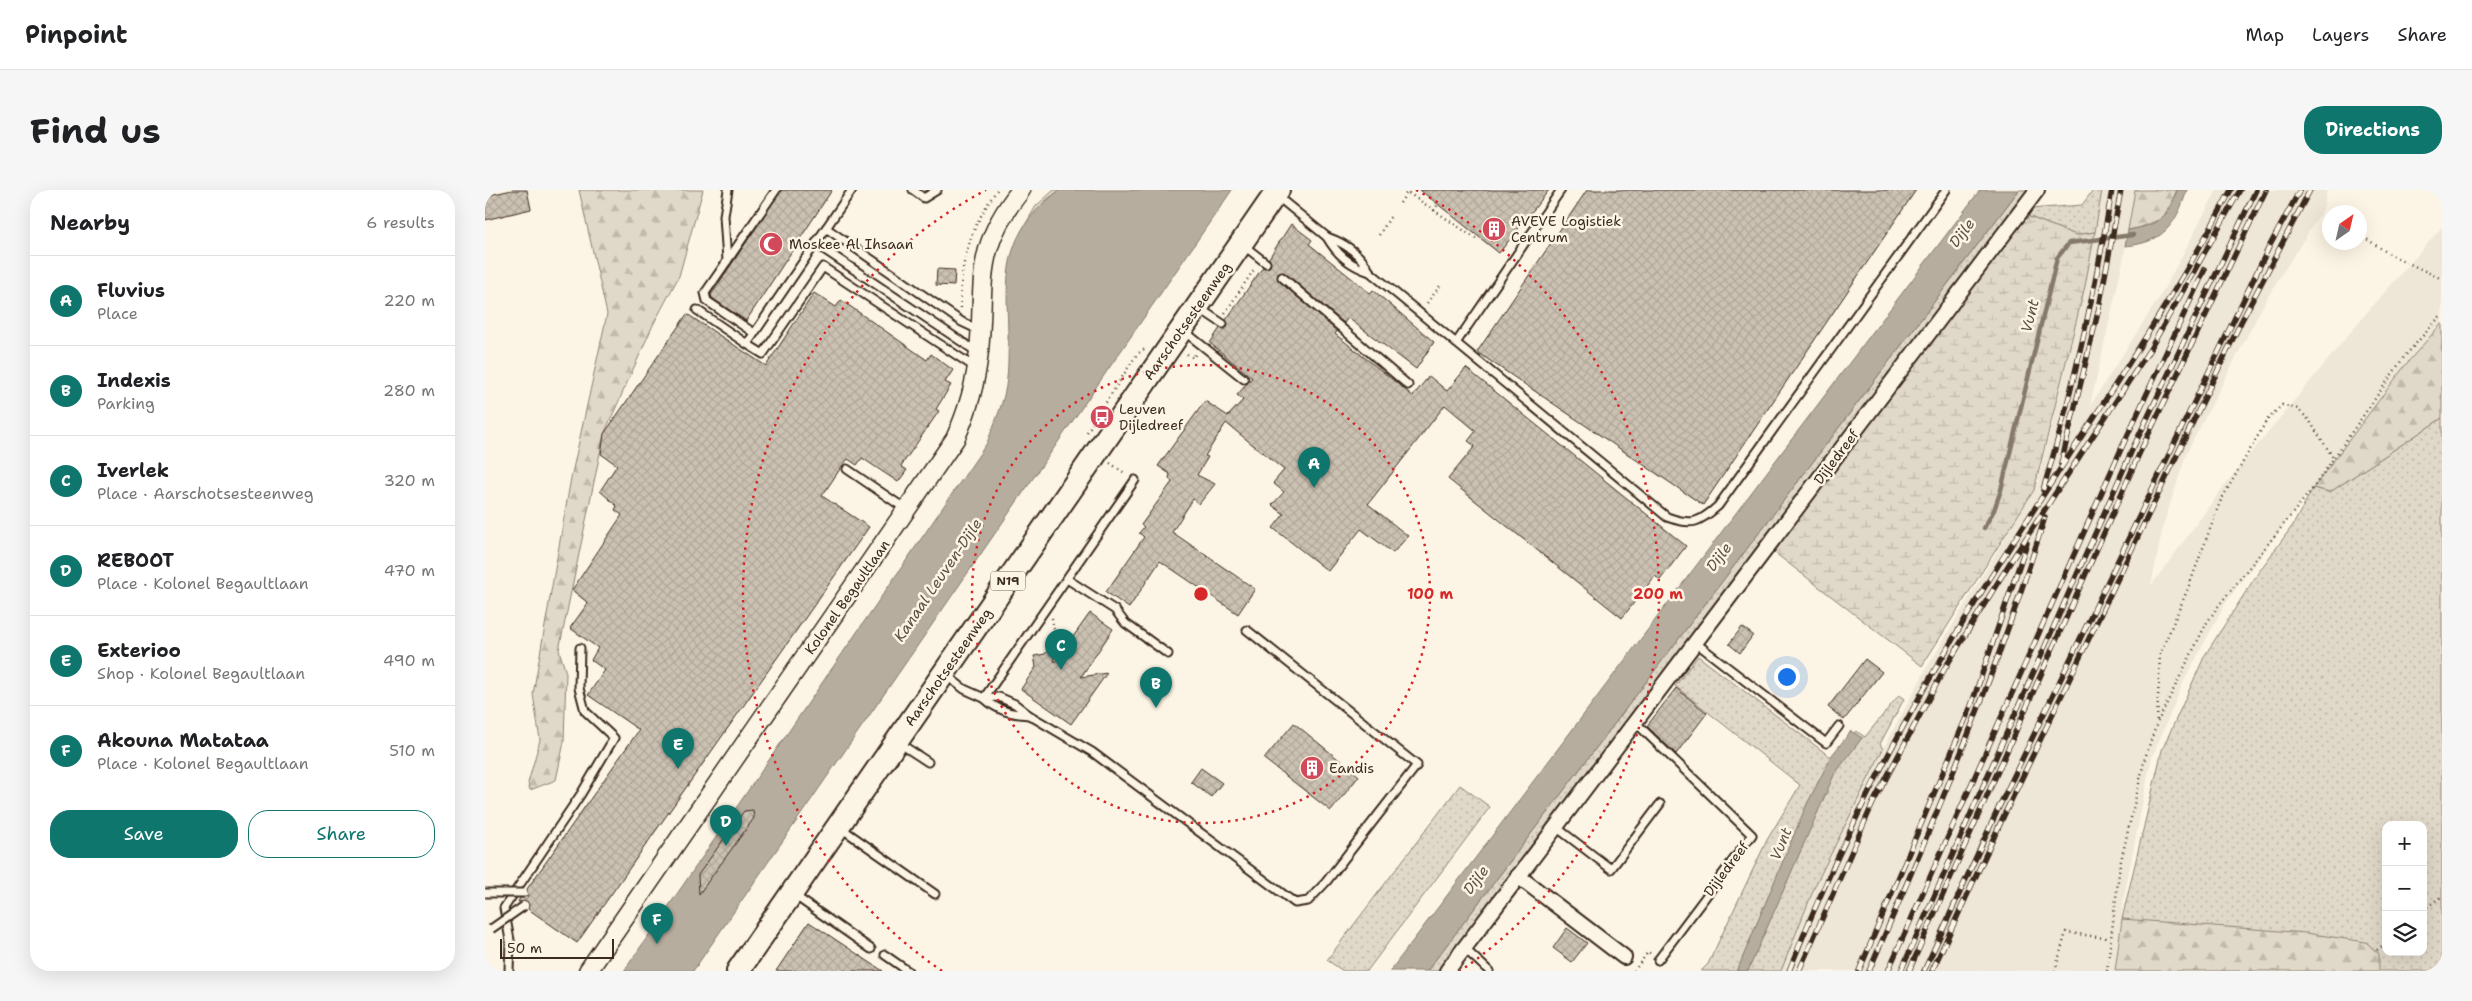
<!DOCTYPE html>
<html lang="en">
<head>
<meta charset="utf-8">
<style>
	body { margin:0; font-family:"Shantell Sans",sans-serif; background:#f6f6f6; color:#202124 }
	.controls { position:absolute; right:15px; bottom:15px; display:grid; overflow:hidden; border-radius:10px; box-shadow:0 5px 20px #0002 }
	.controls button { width:45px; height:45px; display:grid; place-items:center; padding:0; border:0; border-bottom:1px solid #e0e0e0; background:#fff; color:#202124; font:25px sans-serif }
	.compass { position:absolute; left:1837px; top:15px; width:45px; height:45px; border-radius:50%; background:#fff; box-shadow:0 5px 20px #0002; rotate:34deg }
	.scale { position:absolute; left:15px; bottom:12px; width:114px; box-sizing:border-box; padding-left:5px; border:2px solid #3b2a1e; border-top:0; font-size:14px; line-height:18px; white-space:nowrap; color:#3b2a1e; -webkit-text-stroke:4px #fcf5e5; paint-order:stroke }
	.you { position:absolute; left:1301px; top:486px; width:18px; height:18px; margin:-12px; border:4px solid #fff; border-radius:50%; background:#1a73e8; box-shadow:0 0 0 8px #1a73e833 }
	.badge { display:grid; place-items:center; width:32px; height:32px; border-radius:50%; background:#0f766e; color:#fff; font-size:16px; font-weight:700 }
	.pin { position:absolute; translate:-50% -41px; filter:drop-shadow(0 1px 2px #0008) }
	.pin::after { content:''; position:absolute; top:26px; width:18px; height:15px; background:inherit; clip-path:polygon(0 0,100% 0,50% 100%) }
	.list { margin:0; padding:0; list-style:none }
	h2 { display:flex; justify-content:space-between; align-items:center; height:65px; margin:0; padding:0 20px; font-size:21px }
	h2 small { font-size:16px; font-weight:400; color:#757577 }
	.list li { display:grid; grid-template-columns:32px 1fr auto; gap:15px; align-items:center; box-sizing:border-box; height:90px; padding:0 20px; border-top:1px solid #e0e0e0 }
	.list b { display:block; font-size:19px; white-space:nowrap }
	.list p { margin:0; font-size:16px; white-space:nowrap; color:#757577 }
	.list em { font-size:16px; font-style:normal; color:#757577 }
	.actions { display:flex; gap:10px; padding:15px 20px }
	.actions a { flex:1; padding:11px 0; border:1px solid #0f766e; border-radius:20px; text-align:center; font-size:18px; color:#0f766e }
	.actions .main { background:#0f766e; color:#fff }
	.icon { flex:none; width:28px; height:28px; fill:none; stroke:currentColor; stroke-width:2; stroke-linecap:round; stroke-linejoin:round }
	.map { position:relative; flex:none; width:1957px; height:781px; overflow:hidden; border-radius:20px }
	header { display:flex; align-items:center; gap:30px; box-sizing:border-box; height:70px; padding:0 25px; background:#fff; border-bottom:1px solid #e0e0e0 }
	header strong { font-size:24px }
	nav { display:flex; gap:28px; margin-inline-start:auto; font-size:18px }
	.intro { display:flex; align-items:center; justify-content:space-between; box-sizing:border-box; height:120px; padding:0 30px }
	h1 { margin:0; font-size:35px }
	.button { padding:12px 22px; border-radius:20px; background:#0f766e; color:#fff; font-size:18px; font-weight:700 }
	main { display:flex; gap:30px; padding:0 30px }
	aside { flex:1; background:#fff; border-radius:20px; box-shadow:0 5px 20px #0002 }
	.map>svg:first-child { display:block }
</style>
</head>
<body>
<header>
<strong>Pinpoint</strong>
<nav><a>Map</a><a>Layers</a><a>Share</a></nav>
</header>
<div class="intro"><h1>Find us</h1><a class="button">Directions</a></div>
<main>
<aside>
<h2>Nearby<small>6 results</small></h2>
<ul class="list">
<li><span class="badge">A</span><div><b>Fluvius</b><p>Place</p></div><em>220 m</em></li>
<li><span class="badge">B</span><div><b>Indexis</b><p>Parking</p></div><em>280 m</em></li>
<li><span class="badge">C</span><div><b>Iverlek</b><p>Place · Aarschotsesteenweg</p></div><em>320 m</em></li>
<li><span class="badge">D</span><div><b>REBOOT</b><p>Place · Kolonel Begaultlaan</p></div><em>470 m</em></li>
<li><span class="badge">E</span><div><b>Exterioo</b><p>Shop · Kolonel Begaultlaan</p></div><em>490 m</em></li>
<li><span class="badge">F</span><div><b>Akouna Matataa</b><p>Place · Kolonel Begaultlaan</p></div><em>510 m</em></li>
</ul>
<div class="actions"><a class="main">Save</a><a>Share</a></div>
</aside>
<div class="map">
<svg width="1957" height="781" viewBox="0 0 1957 781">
	<defs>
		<pattern id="grass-dots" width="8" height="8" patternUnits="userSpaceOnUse" patternTransform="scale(1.25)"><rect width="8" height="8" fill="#e0d8c8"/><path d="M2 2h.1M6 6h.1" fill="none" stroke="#c1baab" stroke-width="1.8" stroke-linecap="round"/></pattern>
		<pattern id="forest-firs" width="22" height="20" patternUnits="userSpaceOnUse" patternTransform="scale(1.25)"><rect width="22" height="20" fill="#e0d8c8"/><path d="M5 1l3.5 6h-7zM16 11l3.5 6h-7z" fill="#c1baab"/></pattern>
		<pattern id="wetland-marsh" width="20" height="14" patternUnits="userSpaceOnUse" patternTransform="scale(1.25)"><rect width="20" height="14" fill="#e0d8c8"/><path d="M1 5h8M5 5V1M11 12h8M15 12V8" fill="none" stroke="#c1baab"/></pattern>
		<pattern id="building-cross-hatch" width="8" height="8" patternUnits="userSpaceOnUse" patternTransform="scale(1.25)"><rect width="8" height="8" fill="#ccc2b3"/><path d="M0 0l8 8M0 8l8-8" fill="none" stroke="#b0a79a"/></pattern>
	</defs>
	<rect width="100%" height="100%" fill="#fcf5e5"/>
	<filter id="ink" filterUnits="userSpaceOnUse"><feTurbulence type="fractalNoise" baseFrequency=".02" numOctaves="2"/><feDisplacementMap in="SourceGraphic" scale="10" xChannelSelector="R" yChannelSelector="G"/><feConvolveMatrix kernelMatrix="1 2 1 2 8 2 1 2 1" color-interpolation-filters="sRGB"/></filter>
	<g filter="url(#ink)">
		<polygon fill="#eee6d6" points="1617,0 1650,0 1638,71 1605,216 1677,103 1732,0 1842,0 1838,19 1783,106 1702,262 1678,336 1666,396 1742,292 1879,126 1957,37 1957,133 1922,173 1741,412 1699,491 1666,570 1639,707 1630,781 1296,781 1330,696 1369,613 1441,479 1552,295 1600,96"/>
		<g fill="url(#grass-dots)" stroke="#8e8173" fill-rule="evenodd">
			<polygon points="1534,0 1548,0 954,781 942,781"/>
			<polygon points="1608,0 1617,0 1610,42 1591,45 1542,26 1544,19 1597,15"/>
			<path d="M1957,228V781H1892L1637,729L1677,560L1720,465L1773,383L1808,335L1828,298L1845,302ZM1901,635H1938V762H1901Z"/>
			<polygon points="1213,466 1352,572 1371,541 1380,547 1414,505 1419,509 1395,554 1398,559 1330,696 1296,781 1216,781 1223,774 1282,650 1315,595 1190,496"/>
			<polygon points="975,595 1005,617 882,781 858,781 842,770"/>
		</g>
		<g fill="url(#forest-firs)" stroke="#8e8173">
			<polygon points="94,0 218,0 194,86 168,135 119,244 74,460 81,483 79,552 71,590 45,600 43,593 55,550 48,504 86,288 122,124"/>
			<polygon points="1650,0 1692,0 1678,28 1654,38 1643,40"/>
			<polygon points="1957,133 1957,228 1845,302 1828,298 1922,173"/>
			<polygon points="1637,729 1821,743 1881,752 1894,764 1894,781 1630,781"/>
		</g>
		<g fill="url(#wetland-marsh)" stroke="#8e8173">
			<polygon points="569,0 575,0 560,11 536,42 551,16"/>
			<polygon points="1542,26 1591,45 1610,42 1600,96 1549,300 1437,476 1286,360"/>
		</g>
		<g fill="#b7ad9e" stroke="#85796b">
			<path d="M575,0H747L208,781H139L502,253C510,231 520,211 522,188C529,111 500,54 575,0Z"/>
			<polygon points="1495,0 1534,0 942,781 905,781"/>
			<path d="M1692,0H1702C1691,35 1678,53 1640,56L1643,40C1672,35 1684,29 1692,0Z"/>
			<polygon points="1366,541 1377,548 1349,585 1263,781 1252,781 1321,616 1347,565"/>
		</g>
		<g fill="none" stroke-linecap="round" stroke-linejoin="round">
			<polyline stroke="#85796b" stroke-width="4.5" points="1499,338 1509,320 1516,300 1572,68 1584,53 1648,45"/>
		</g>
		<g fill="url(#building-cross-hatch)" stroke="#3b2a1e">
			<polygon points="27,0 42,0 46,19 0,30 0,6"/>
			<polygon points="296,0 347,0 261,131 227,108 226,105"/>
			<polygon points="935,0 1064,0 1014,63"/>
			<polygon points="1102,0 1431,0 1218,315 992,162"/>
			<polygon points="806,34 827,50 824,54 885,103 888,100 949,152 931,179 863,128 859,133 800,83 793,83 794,91 852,141 850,144 928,206 944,186 962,201 981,178 1201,356 1175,390 1170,386 1137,428 963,289 990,256 983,251 991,241 960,215 883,314 923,346 908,363 876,339 843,381 788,338 799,324 787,315 799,302 788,293 799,280 741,233 720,266 723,267 712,285 730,294 714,314 708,309 687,342 770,399 753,424 675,371 644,418 621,402 659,347 654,343 659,337 656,335 687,292 684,288 685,284 673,276 720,211 743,226 758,210 752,205 767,188 725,153 735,138 742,137 741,130 778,77 785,76 784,68"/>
			<polygon points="452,79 470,80 469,96 451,95"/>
			<polygon points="329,103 351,117 356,110 442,170 446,164 468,180 460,192 466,195 451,219 454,221 416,276 422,280 413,292 377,268 372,275 363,269 357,276 337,306 384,337 92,753 43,719 44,715 42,711 33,712 35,708 43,706 42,699 154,540 103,505 120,480 106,470 113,458 85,438 103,413 87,400 137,325 130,320 132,316 115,301 132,275 116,264 119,244 202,124 281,176"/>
			<polygon points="605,423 628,439 596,487 622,483 586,534 536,499 551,477 549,466 560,464 567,454 570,472"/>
			<polygon points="1257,437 1268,445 1255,463 1244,454"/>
			<polygon points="1380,469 1397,482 1359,530 1343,517"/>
			<polygon points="1191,498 1222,523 1191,564 1162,536"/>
			<polygon points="809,533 874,586 846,621 779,569"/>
			<polygon points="716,578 737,593 726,607 706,592"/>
			<polygon points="268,620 269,628 214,704 213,685 259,621"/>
			<polygon points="324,732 398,781 291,781"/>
			<polygon points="1082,738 1102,753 1087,772 1068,758"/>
		</g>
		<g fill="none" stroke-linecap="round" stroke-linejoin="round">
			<g stroke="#3b2a1e" stroke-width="11">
				<g id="service">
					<polyline points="428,0 439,8 452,0"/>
					<polyline points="792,6 842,47"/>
					<polyline points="341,38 477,132 494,140"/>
					<path d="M842,47C862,54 875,64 885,82C866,76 852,65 842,47Z"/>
					<polyline points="331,54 492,162"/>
					<polyline points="758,55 781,73"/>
					<polyline points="242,71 239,26 243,0"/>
					<path d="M885,82L1182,327C1207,336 1214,333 1233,316L1461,0"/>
					<polyline points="797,87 923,195"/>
					<polyline points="714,118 738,134"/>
					<polyline points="212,120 262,154 367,0"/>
					<polyline points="699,141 759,189"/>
					<polyline points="269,143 222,111 220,103 291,0"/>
					<polyline points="971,153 1076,0"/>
					<polyline points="262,154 278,164 338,77 491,178"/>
					<polyline points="362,279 422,320"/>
					<polyline points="582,389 630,420 640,433 683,464"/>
					<polyline points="1211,453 1341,553 1354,536"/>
					<polyline points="461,485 479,499 499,508 650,290"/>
					<path d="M514,507L530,514L544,525C526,524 513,521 499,508Z"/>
					<polyline points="544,525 607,562 810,713 823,711 841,692 932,575 762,440"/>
					<polyline points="1151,533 1267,645 1173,770"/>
					<polyline points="414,553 443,572"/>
					<polyline points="1071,637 1126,679 1175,614"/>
					<polyline points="356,638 450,704"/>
					<polyline points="309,705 386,759"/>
					<polyline points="979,758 1004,781"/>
					<polyline points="400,765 423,781"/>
					<polyline points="24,781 25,750 19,718 96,604 129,548 100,521 94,498 95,458"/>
				</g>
			</g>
			<g stroke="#3b2a1e" stroke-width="18">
				<g id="minor">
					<polyline points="1033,686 1139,767"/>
					<polyline points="962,781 1552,0"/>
				</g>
			</g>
			<g stroke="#3b2a1e" stroke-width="21">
				<path id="tertiary" d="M103,781L470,249C483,221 491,192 494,161C501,92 487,61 536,0"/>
			</g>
			<g stroke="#3b2a1e" stroke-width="26">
				<polyline id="primary" points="253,781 793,0"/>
			</g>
			<g stroke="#3b2a1e" stroke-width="2.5" stroke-dasharray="1 4" stroke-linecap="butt">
				<polyline points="915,13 922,2 993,50"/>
				<polyline points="949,21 953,14"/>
				<polyline points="1874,44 1906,65 1957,89"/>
				<polyline points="894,45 906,26"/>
				<polyline points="942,113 955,96"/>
				<path d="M476,118C473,74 487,35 512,0"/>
				<polyline points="740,123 770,78"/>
				<polyline points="702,164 708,168 711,163"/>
				<polyline points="602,242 652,164 660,159"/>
				<polyline points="625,273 641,284"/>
				<polyline points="567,428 573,463"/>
				<polyline points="1672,530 1675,464 1704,396 1735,312 1782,230 1797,215 1813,219 1824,230 1849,269"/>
				<polyline points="1938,720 1957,706"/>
				<polyline points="1892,760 1901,753"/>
				<polyline points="1149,781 1163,762 1166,764"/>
				<polyline points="1570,781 1581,742 1625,749"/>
				<polyline points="1622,781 1635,675 1660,568 1672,533 1721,434 1734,415 1828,298 1919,167 1957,124"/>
			</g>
			<use href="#service" stroke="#fcf5e5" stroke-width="7"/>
			<use href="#minor" stroke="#fcf5e5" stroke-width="14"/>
			<use href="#tertiary" stroke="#fcf5e5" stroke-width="18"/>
			<use href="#primary" stroke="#fcf5e5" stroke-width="22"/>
			<g stroke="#3b2a1e" stroke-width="5.5">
				<g id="rail">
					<polyline points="1576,274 1614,118 1636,0"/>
					<path d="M1558,300C1588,202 1610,101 1627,0"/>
					<path d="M1304,781C1356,649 1421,523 1496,403C1579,268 1672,141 1746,0"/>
					<polyline points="1314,781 1388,613 1460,478 1526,371 1665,159 1755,0"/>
					<polyline points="1374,781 1486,516 1542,353"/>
					<path d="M1384,781C1449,632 1512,483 1560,327"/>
					<polyline points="1403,781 1637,257 1720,79"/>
					<polyline points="1416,781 1648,258 1771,0"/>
					<polyline points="1424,781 1655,262 1781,0"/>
					<polyline points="1439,781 1514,617 1784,57 1815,0"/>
					<polyline points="1447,781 1521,621 1756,132 1825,0"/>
				</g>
			</g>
			<use href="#rail" stroke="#fcf5e5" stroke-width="4" stroke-dasharray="11" stroke-linecap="butt"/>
			<g stroke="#3b2a1e" stroke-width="11" stroke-linecap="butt">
				<g id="service-bridge">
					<polyline points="0,703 39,703"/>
					<polyline points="6,739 39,716"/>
				</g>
			</g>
			<use href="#service-bridge" stroke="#fcf5e5" stroke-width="7"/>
		</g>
	</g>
	<g fill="none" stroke="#d62828" stroke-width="2.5" stroke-dasharray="2.5 5">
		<circle cx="716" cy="404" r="229"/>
		<path d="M457 781A457 457 0 0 1 501 0M931 0A457 457 0 0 1 975 781"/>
	</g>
	<defs>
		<g id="building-disc" transform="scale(1.25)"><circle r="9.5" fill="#d1495b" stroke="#fcf5e5"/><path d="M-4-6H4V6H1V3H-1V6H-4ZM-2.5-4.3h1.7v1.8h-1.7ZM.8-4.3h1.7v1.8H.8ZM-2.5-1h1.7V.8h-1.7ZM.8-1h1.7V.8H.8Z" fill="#fff"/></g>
		<g id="mosque-disc" transform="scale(1.25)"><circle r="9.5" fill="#d1495b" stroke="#fcf5e5"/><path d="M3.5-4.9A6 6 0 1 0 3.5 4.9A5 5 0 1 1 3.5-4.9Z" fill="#fff"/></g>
		<g id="bus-disc" transform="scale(1.25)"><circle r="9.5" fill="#d1495b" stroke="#fcf5e5"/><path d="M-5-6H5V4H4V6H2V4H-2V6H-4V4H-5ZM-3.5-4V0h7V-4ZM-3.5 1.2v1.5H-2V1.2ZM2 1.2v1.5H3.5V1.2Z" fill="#fff"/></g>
	</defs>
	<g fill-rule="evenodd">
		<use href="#building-disc" x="1009" y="39"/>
		<use href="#mosque-disc" x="286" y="54"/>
		<use href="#bus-disc" x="617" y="227"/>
		<use href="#building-disc" x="827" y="578"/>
	</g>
	<g text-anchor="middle" stroke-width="5" stroke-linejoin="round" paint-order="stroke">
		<rect fill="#fcf5e5" stroke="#75675a" stroke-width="1" x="505.5" y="381.5" width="35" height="19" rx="4"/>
		<g font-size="12" font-weight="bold" fill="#3b2a1e">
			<text x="523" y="395">N19</text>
		</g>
		<g font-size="14" fill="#3b2a1e" stroke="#fcf5e5" text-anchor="start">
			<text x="1026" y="36">AVEVE Logistiek<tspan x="1026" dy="16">Centrum</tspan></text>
			<text x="304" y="59">Moskee Al Ihsaan</text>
			<text x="634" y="224">Leuven<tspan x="634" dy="16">Dijledreef</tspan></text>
			<text x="844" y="583">Eandis</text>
		</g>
		<g font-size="14" fill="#3b2a1e" stroke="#fcf5e5">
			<text transform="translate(702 131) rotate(-55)" y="5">Aarschotsesteenweg</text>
			<text transform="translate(1351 267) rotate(-53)" y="5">Dijledreef</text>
			<text transform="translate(362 407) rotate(-55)" y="5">Kolonel Begaultlaan</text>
			<text transform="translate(463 477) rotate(-55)" y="5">Aarschotsesteenweg</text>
			<text transform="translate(1241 679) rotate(-53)" y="5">Dijledreef</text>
		</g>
		<g font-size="15" font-style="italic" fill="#605144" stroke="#fcf5e5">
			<text transform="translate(1477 43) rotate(-53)" y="5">Dijle</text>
			<text transform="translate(1545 126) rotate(-76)" y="5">Vunt</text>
			<text transform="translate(1234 367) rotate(-53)" y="5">Dijle</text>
			<text transform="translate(453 390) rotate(-56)" y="5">Kanaal Leuven-Dijle</text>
			<text transform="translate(1296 654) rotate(-68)" y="5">Vunt</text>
			<text transform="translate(991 690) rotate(-53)" y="5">Dijle</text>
		</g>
	</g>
	<circle cx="716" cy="404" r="8" fill="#d62828" stroke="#fcf5e5" stroke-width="2.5"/>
	<g font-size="15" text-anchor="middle" font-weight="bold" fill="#d62828" stroke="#fcf5e5" stroke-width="5" stroke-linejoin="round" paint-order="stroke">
		<text x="945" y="409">100 m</text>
		<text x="1173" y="409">200 m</text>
	</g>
</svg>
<div class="controls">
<button>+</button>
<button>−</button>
<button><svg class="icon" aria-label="layers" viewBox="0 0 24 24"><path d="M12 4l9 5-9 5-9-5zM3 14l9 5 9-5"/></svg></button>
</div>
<svg class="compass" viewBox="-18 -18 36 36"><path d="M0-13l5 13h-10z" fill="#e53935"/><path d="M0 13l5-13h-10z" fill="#757577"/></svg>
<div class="scale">50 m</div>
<div class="you"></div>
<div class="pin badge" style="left:829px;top:298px">A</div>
<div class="pin badge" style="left:671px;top:518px">B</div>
<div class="pin badge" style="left:576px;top:480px">C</div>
<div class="pin badge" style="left:241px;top:656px">D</div>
<div class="pin badge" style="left:193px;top:579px">E</div>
<div class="pin badge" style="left:172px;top:754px">F</div>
</div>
</main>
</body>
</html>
